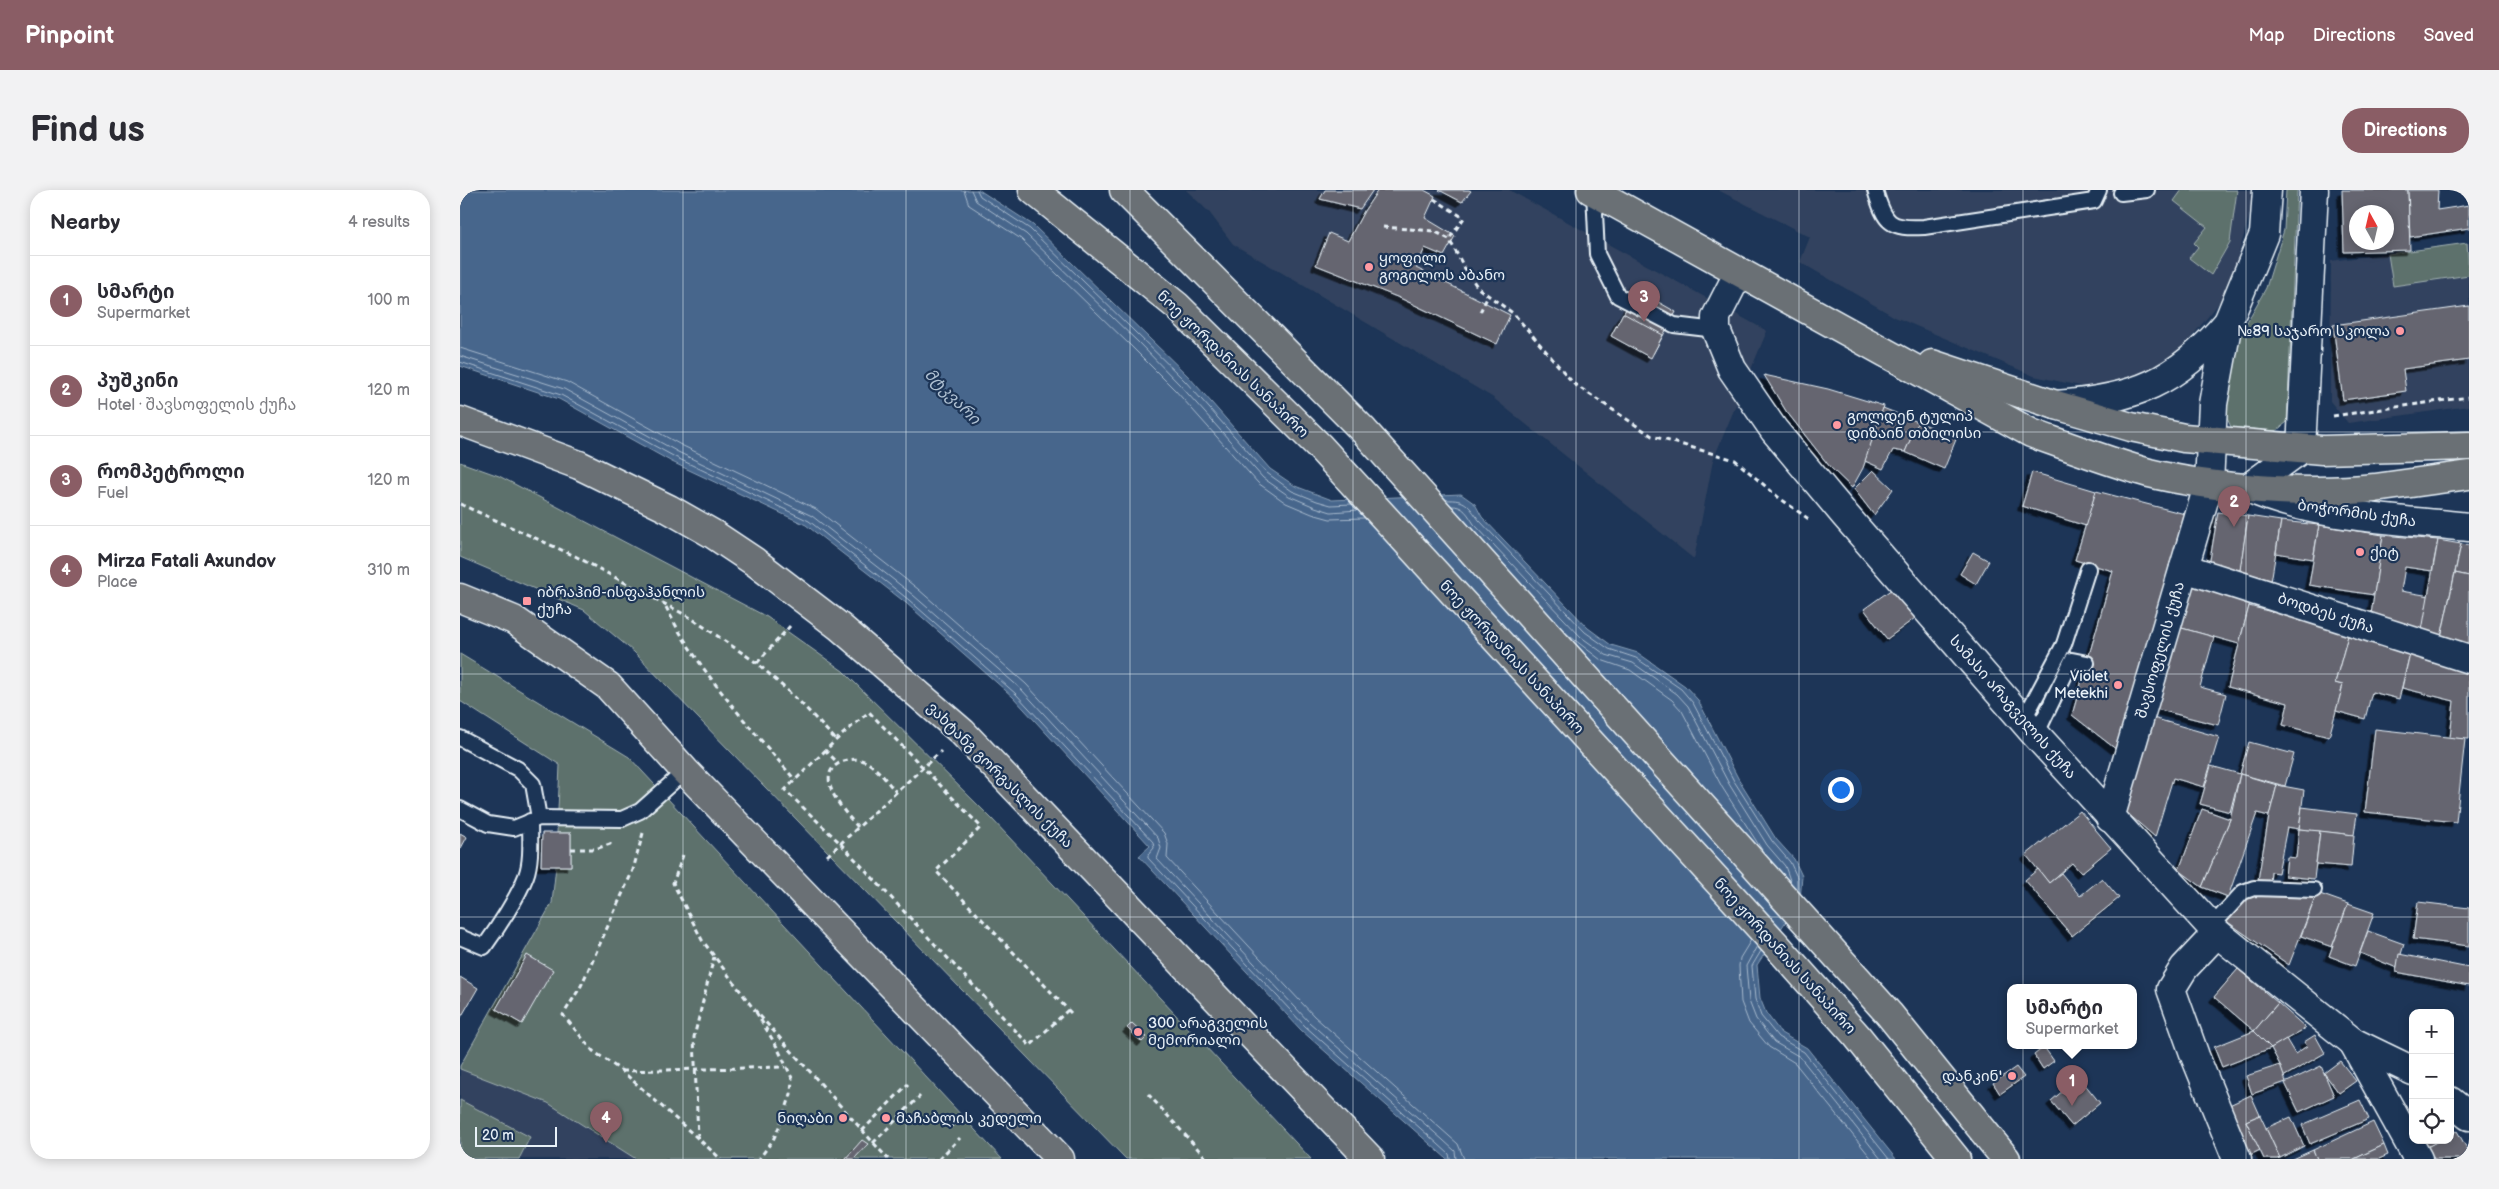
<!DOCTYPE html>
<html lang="en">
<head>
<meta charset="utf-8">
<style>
	body { margin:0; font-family:"Balsamiq Sans","Noto Sans Georgian",sans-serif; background:#f2f2f3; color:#2b2b33 }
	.controls { position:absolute; right:15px; bottom:15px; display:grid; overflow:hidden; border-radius:10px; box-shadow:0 2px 12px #0003 }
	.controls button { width:45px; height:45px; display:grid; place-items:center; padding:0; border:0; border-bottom:1px solid #e1e1e2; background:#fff; color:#2b2b33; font:25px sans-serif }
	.compass { position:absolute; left:1889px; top:15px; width:45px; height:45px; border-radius:50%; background:#fff; box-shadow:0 2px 12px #0003; rotate:352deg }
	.scale { position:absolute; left:15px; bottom:12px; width:82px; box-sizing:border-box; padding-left:5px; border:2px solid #e8f1f8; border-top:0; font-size:14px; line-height:18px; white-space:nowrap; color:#e8f1f8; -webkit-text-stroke:4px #1d3557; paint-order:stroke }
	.you { position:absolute; left:1380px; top:599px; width:18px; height:18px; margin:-12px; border:4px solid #fff; border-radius:50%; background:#1a73e8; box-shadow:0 0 0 8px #1a73e833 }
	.badge { display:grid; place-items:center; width:32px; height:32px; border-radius:50%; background:#8a5d65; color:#fff; font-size:16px; font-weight:700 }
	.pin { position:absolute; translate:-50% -41px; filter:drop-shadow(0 1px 2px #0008) }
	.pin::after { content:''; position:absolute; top:26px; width:18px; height:15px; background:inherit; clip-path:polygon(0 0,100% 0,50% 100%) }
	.popup { position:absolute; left:1547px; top:794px; width:130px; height:65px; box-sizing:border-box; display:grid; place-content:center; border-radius:10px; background:#fff; filter:drop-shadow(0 1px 4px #0005); font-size:16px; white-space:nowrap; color:#7c7c81 }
	.popup b { font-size:19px; color:#2b2b33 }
	.popup::after { content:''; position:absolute; left:50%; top:100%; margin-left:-10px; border:10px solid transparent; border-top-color:#fff }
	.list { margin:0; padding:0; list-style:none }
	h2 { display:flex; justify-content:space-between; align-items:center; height:65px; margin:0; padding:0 20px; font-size:21px }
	h2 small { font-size:16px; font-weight:400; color:#7c7c81 }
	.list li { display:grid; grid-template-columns:32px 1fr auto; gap:15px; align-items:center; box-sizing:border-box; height:90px; padding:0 20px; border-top:1px solid #e1e1e2 }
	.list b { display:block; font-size:19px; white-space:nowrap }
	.list p { margin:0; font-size:16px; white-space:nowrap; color:#7c7c81 }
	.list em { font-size:16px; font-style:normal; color:#7c7c81 }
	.icon { flex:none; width:28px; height:28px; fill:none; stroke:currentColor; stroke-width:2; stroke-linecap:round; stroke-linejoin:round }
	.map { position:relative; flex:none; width:2009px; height:969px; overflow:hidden; border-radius:20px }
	header { display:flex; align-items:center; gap:30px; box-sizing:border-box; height:70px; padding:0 25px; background:#8a5d65; color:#fff }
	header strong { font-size:24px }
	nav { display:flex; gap:28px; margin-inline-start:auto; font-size:18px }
	.intro { display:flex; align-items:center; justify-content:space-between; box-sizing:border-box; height:120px; padding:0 30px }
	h1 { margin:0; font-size:35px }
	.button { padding:12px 22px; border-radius:20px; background:#8a5d65; color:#fff; font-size:18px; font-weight:700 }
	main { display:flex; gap:30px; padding:0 30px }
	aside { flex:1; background:#fff; border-radius:20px; box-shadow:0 2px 12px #0003 }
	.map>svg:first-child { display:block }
</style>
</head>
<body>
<header>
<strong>Pinpoint</strong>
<nav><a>Map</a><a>Directions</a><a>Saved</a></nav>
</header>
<div class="intro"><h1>Find us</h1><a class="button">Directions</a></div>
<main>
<aside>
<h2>Nearby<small>4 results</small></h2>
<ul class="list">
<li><span class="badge">1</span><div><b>სმარტი</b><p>Supermarket</p></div><em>100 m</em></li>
<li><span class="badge">2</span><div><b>პუშკინი</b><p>Hotel · შავსოფელის ქუჩა</p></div><em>120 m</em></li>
<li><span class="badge">3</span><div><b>რომპეტროლი</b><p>Fuel</p></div><em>120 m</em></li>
<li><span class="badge">4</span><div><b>Mirza Fatali Axundov</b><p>Place</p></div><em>310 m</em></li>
</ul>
</aside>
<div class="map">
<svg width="2009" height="969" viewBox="0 0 2009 969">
	<defs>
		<filter id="shadow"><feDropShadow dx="-4.5" dy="4.5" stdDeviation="0" flood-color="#0009"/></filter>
	</defs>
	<rect width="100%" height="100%" fill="#1d3557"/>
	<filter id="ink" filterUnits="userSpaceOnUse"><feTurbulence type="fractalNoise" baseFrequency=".02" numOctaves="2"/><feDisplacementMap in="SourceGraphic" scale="10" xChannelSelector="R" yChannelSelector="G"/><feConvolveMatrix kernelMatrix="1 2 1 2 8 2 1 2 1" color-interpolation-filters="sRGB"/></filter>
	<g filter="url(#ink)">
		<g fill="#33435e">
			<polygon points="726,0 1049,0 1307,141 1253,270 1234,369 1032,207 773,54 749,22"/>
			<polygon points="1258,0 1792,0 1791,19 1768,102 1707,177 1630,198 1574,186 1435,127 1340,72 1350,47"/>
			<polygon points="2009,53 2009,216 1888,233 1870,211 1871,71"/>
			<polygon points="0,879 88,913 176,969 0,969"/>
		</g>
		<g fill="#5d716c" stroke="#a2b1b2">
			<polygon points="1722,0 1777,0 1770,52 1751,85 1729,68 1738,57 1734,53 1747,37 1714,11"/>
			<polygon points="1826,0 1837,0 1827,232 1816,241 1771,237 1766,226 1772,159 1806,98 1824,40"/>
			<polygon points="2007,53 2009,85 1933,96 1928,64"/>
			<polygon points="0,272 39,286 307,427 383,481 532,629 851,969 666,969 174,462 124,420 0,367"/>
			<polygon points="0,464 169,567 542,969 176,969 88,913 0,879 0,876 92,713 96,676 111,676 111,643 97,643 100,575 0,511"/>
			<polygon points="0,910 70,947 59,969 0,969"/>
		</g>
		<polygon fill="#46668c" stroke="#879eb7" points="0,0 519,0 573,35 729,187 810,279 835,296 872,310 1001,304 1015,314 1022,327 1128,438 1151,455 1178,463 1225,496 1238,510 1278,588 1316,649 1334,669 1342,686 1340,710 1297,775 1300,808 1306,823 1321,843 1347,858 1436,969 987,969 841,840 679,666 690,656 553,507 446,413 346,335 212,272 99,209 0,176"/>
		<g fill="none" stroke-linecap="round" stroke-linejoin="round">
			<g stroke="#a7b9cd" stroke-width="1">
				<polyline points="504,0 509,15 561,49 672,157 715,200 798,293 826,313 852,324 870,329 904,328"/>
				<polyline points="511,0 516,11 566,44 678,152 720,195 803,288 829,306 855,317 871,322 898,320"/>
				<polyline points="517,0 520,6 570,39 725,191 807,283 832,301 857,311 871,315 892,314"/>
				<polyline points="0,158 107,192 221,255 356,319 458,399 566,494 704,643 708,654 707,668 854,826 998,954 1004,969"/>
				<polyline points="0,166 104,199 218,262 352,326 453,405 561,499 698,648 701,658 697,669 849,832 983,950 995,961 996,969"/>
				<polyline points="0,172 101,205 215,267 349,331 449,410 556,504 693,652 694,658 688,665 688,668 845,836 978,954 989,964 990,969"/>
				<path d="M986,310C1006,309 1008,315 1019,330L1125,442L1149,459L1176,468L1221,499L1233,513L1274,591L1312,651L1330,672L1337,687V700"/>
				<path d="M991,316C1004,315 1008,325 1014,334L1121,447L1146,465L1173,473L1217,504L1228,516L1269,594L1307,655L1325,676L1331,693"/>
				<polyline points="1107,444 1141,470 1170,480 1212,510 1222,521 1262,597 1302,660"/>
				<polyline points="1291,750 1280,768 1279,776 1281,812 1289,833 1309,857 1335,873 1412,969"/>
				<polyline points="1297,756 1286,776 1289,811 1296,829 1314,852 1340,867 1421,969"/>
				<polyline points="1301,761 1292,776 1295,809 1301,826 1318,847 1344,862 1429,969"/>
			</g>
		</g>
		<g fill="#65656f" stroke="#e8f1f8" fill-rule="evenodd" filter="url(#shadow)">
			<polygon points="865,0 913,0 900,19 860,9"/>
			<polygon points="918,0 964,0 975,6 965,28 995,46 984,66 965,58 956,78 1050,125 1037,154 942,109 856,75 869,43 888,51 904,21"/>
			<polygon points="979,0 1009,0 1011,1 1002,12"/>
			<path d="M1882,0H1948L1950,60L1884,62ZM1896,22H1926V52H1896Z"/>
			<polygon points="1948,0 1978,0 1977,20 2009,15 2009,38 1950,47"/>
			<polygon points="1177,100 1216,122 1193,164 1153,142"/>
			<polygon points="2009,116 2009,170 1943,179 1946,201 1883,210 1873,135"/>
			<polygon points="1163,123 1203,145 1191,168 1151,146"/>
			<polygon points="1304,185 1368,199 1424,216 1403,278 1392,298 1370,277 1326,221"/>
			<polygon points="1423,218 1458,232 1445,262 1433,260 1423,279 1405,271"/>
			<polygon points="1458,232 1497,247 1484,279 1445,262"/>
			<polygon points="1413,280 1433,299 1414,325 1394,299"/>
			<polygon points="1572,282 1636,301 1626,336 1562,316"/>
			<polygon points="1636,301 1725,324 1657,560 1612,525 1653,381 1615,370"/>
			<polygon points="1758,322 1788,326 1780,381 1749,376"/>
			<polygon points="1788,326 1821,331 1811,392 1779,387"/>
			<polygon points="1821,331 1859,335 1853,369 1816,363"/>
			<polygon points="1859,335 1923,345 1914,405 1849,395"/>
			<polygon points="1923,345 1978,350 1972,381 1945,377 1941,401 1970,406 1961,446 1910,431"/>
			<polygon points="1978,350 2001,354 1980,452 1961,446"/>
			<polygon points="2001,354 2009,355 2009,386 1995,383"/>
			<polygon points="1513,362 1529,371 1516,394 1500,384"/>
			<polygon points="1995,383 2009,386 2009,461 1980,452"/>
			<polygon points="1730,393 1791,409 1779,454 1718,437"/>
			<polygon points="1432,399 1455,428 1427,449 1404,419"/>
			<polygon points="1789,416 1889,442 1875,493 1883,495 1869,547 1823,535 1828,513 1768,497"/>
			<polygon points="1718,437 1754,447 1740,497 1766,504 1758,535 1696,519"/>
			<polygon points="1889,442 1950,463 1939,509 1912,502 1905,529 1876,521 1883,495 1875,493"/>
			<polygon points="1950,463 2009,477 2009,549 1990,548 1994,511 1942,498"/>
			<polygon points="1693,528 1759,547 1744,597 1713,588 1695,647 1666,622"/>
			<polygon points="1915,539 2005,549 1996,632 1905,622"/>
			<polygon points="1789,552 1834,564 1825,596 1780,584"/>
			<polygon points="1751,576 1780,584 1770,622 1740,614"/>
			<polygon points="1780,584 1817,595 1809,626 1797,623 1768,707 1742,697 1770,629"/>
			<polygon points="1817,595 1844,600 1839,639 1827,637 1818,683 1811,682 1810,692 1798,690 1809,626"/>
			<polygon points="1842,617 1897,624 1894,645 1839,639"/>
			<polygon points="1742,619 1770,629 1742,697 1719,680"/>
			<polygon points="1620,621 1651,658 1621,683 1612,673 1589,693 1566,665"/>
			<polygon points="1839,639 1860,641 1854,689 1825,686 1827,667 1836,668"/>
			<polygon points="1860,641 1894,645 1891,677 1856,674"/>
			<polygon points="0,643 7,647 0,660"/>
			<polygon points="82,643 111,643 111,676 81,676"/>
			<polygon points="1578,679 1589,693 1601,683 1620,706 1642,688 1659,708 1612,746 1565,690"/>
			<polygon points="1805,702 1857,703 1829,775 1762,728 1784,707"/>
			<polygon points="1857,703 1888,714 1872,757 1841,746"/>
			<polygon points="1958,712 2009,718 2009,756 1953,749"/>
			<polygon points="1888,714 1914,723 1895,776 1869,766"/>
			<polygon points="1908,741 1944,754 1937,778 1900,763"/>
			<polygon points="1939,764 2009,778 2009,796 1936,782"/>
			<polygon points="67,765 93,780 62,834 36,819"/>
			<polygon points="1778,779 1818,813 1794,841 1754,807"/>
			<polygon points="0,787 18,798 0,829"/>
			<polygon points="1818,813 1846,838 1811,858 1794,841"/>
			<polygon points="672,833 687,847 682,852 667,838"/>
			<polygon points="1794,841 1811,858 1762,877 1754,857"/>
			<polygon points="1855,845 1865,863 1823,887 1820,875 1811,858 1826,849 1835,864 1847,856 1844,852"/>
			<polygon points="1584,857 1594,871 1583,879 1574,865"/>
			<polygon points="1880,871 1896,891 1879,903 1864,883"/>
			<polygon points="1820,875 1826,892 1792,904 1786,886"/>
			<polygon points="1861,876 1874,906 1839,922 1825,893"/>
			<polygon points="1556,877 1564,887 1540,904 1533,893"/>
			<polygon points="1619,887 1640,913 1612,936 1591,911"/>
			<polygon points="1791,905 1800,925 1786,931 1800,960 1788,966 1765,917"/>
			<polygon points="1900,910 1909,929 1850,954 1842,935"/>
			<polygon points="1953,920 1953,932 1948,923"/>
			<polygon points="1800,925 1820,968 1817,969 1804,969 1786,931"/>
			<polygon points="1831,927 1844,956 1820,968 1806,938"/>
			<polygon points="1913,932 1924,955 1894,969 1857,969 1853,960"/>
			<polygon points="1997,941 2009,962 2009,969 1974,969 1967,957 1980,950 1990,950 1990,944"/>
			<polygon points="402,950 408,954 394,969 385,969"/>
			<polygon points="1963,950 1980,950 1967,957"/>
			<polygon points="1924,955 1928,965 1919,969 1894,969"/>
			<polygon points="1853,960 1857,969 1833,969"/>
		</g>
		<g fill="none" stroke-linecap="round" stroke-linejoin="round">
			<g stroke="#e8f1f8" stroke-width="18">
				<g id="lane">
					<path d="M1415,0C1425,34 1430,39 1464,37L1634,11L1639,0"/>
					<polyline points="1134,2 1137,64 1158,106 1214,135 1256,140"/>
					<polyline points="1661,3 1687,0"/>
					<polyline points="1563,531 1604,454 1628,379"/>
					<polyline points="1576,545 1612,470 1627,473"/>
					<polyline points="0,548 58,579 73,594 79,628"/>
					<polyline points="0,619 28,634 54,638 79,628 162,629 180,621 225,581"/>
					<polyline points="1751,737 1783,702 1794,698 1854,700"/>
					<path d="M0,747L24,757C37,739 58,707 66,686C72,670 70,648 70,631"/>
				</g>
			</g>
			<g stroke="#e8f1f8" stroke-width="31">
				<g id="street">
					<polyline points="1279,82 1256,127 1256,140 1272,179 1314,240 1384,324 1576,545 1757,743 1893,852 1953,881"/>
					<polyline points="1724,378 2009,469"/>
					<polyline points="1650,628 1749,293"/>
					<polyline points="1757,743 1724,778 1711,799 1735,866 1777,969"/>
					<polyline points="1893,852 1958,969"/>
					<polyline points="1990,911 2009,926"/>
				</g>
			</g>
			<g stroke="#e8f1f8" stroke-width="31">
				<g id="secondary">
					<path d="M1854,0L1841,259L1788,298C1856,328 1936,329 2009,337"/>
					<path d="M1596,215C1675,209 1716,193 1768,132"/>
					<polyline points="1749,293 1753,214 1768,132 1804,44 1807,0"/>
				</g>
			</g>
			<g stroke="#e8f1f8" stroke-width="31">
				<g id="primary">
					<polyline points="573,0 717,116 859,256 1318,757 1397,846 1496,969"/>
					<polyline points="664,0 904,241 1429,824 1546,969"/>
					<path d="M1131,0L1571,243C1610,257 1649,272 1689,283C1754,299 1848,305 1915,298C1946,294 1978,289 2009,285"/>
					<polyline points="1472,174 1596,215 1671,237 1724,248 1862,260 2009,256"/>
				</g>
			</g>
			<g stroke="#e8f1f8" stroke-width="31">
				<g id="highway">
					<polyline points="0,231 119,275 209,319 253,344 295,372 380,437 502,542 910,969"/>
					<polyline points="0,408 54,430 148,496 225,581 600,969"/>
				</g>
			</g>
			<g stroke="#e8f1f8" stroke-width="3" stroke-dasharray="5 4" stroke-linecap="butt">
				<polyline points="974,9 1004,28 989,49"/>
				<polyline points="923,37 974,41 989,49 1004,77 1018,98 1054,124 1114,194 1192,246 1275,270 1318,307 1350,330"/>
				<polyline points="1020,122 1028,106"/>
				<polyline points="1873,226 2009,207"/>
				<polyline points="0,314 115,366 231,428 297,473 340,512 376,550"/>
				<path d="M206,417C236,478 291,538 335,590"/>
				<polyline points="297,473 330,436"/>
				<polyline points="365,560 378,573"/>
				<path d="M398,637C385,623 349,583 384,571C391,569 399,568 406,572C418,578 427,592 436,602"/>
				<polyline points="183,643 173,680 121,796 103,825 133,861 162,881 261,969"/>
				<polyline points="111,659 135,659 150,654 152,650"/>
				<polyline points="223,665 213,693 242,750 293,818 428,969"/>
				<polyline points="367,666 481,561"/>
				<polyline points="608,820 570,856 380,653 325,600 376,550 409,522 521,637 476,681 611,823"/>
				<polyline points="296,822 317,857 332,888 331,904 323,928 313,950 299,969"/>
				<polyline points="162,881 325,877"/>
				<polyline points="688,904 747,969"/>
				<polyline points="490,937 496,931"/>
				<polyline points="402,941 448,894"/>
				<polyline points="238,948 234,847 254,767"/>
				<polyline points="413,953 460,906"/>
				<polyline points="479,969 500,948"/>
			</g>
			<use href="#lane" stroke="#1d3557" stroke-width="14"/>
			<use href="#street" stroke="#1d3557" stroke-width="28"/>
			<use href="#secondary" stroke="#1d3557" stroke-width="28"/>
			<use href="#primary" stroke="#6a7074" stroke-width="28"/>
			<use href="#highway" stroke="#6a7074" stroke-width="28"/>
		</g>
	</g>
	<path fill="none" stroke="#e8f1f8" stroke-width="1" stroke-opacity="0.55" d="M223,0V969M446,0V969M670,0V969M893,0V969M1116,0V969M1339,0V969M1563,0V969M1786,0V969M0,242H2009M0,484H2009M0,727H2009"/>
	<g fill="#ff9aa2" stroke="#1d3557" stroke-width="2">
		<circle cx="909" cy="77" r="5"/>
		<circle cx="1940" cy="141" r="5"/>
		<circle cx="1377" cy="235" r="5"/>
		<circle cx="1900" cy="362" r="5"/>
		<rect x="62" y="406" width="10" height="10" rx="2.5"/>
		<circle cx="1658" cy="495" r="5"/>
		<circle cx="678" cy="842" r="5"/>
		<circle cx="1552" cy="886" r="5"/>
		<circle cx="383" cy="928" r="5"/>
		<circle cx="426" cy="928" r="5"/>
	</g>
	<g text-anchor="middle" stroke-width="4.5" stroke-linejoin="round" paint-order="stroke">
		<g font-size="15" fill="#e8f1f8" stroke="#1d3557" text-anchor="start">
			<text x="919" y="73">ყოფილი<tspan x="919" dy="17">გოგილოს აბანო</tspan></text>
			<text x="1930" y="146" text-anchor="end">№89 საჯარო სკოლა</text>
			<text x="1387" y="231">გოლდენ ტულიპ<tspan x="1387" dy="17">დიზაინ თბილისი</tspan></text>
			<text x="1910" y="367">ქიტ</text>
			<text x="77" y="407">იბრაჰიმ-ისფაჰანლის<tspan x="77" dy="17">ქუჩა</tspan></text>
			<text x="1648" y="491" text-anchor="end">Violet<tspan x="1648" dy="17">Metekhi</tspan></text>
			<text x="688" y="838">300 არაგველის<tspan x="688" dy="17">მემორიალი</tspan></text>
			<text x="1542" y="891" text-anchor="end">დანკინ'</text>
			<text x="373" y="933" text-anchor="end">ნიღაბი</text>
			<text x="436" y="933">მაჩაბლის კედელი</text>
		</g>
		<g font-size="15" fill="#e8f1f8" stroke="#1d3557">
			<text transform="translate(773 174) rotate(44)" y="5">ნოე ჟორდანიას სანაპირო</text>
			<text transform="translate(1897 323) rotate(8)" y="5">ბოჭორმის ქუჩა</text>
			<text transform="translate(1866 423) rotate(18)" y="5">ბოდბეს ქუჩა</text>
			<text transform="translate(1700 460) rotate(-74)" y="5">შავსოფელის ქუჩა</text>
			<text transform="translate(1052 467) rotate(47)" y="5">ნოე ჟორდანიას სანაპირო</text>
			<text transform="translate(1553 517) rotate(49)" y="5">სამასი არაგველის ქუჩა</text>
			<text transform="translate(540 585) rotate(45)" y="5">ვახტანგ გორგასლის ქუჩა</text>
			<text transform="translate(1325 766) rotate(48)" y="5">ნოე ჟორდანიას სანაპირო</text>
		</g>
		<g font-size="16" font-style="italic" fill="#afc0d2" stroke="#1d3557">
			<text transform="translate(493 206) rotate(45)" y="6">მტკვარი</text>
		</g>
	</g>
</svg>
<div class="controls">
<button>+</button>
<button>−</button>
<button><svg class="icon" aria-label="locate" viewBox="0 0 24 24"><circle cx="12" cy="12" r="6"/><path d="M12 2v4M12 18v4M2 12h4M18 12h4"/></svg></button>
</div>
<svg class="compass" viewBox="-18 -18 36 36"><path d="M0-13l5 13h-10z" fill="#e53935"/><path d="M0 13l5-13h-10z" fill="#7c7c81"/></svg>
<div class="scale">20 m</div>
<div class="you"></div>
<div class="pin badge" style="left:1612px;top:916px">1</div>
<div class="popup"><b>სმარტი</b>Supermarket</div>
<div class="pin badge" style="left:1774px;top:337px">2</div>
<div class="pin badge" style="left:1184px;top:132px">3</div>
<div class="pin badge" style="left:146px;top:953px">4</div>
</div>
</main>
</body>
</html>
